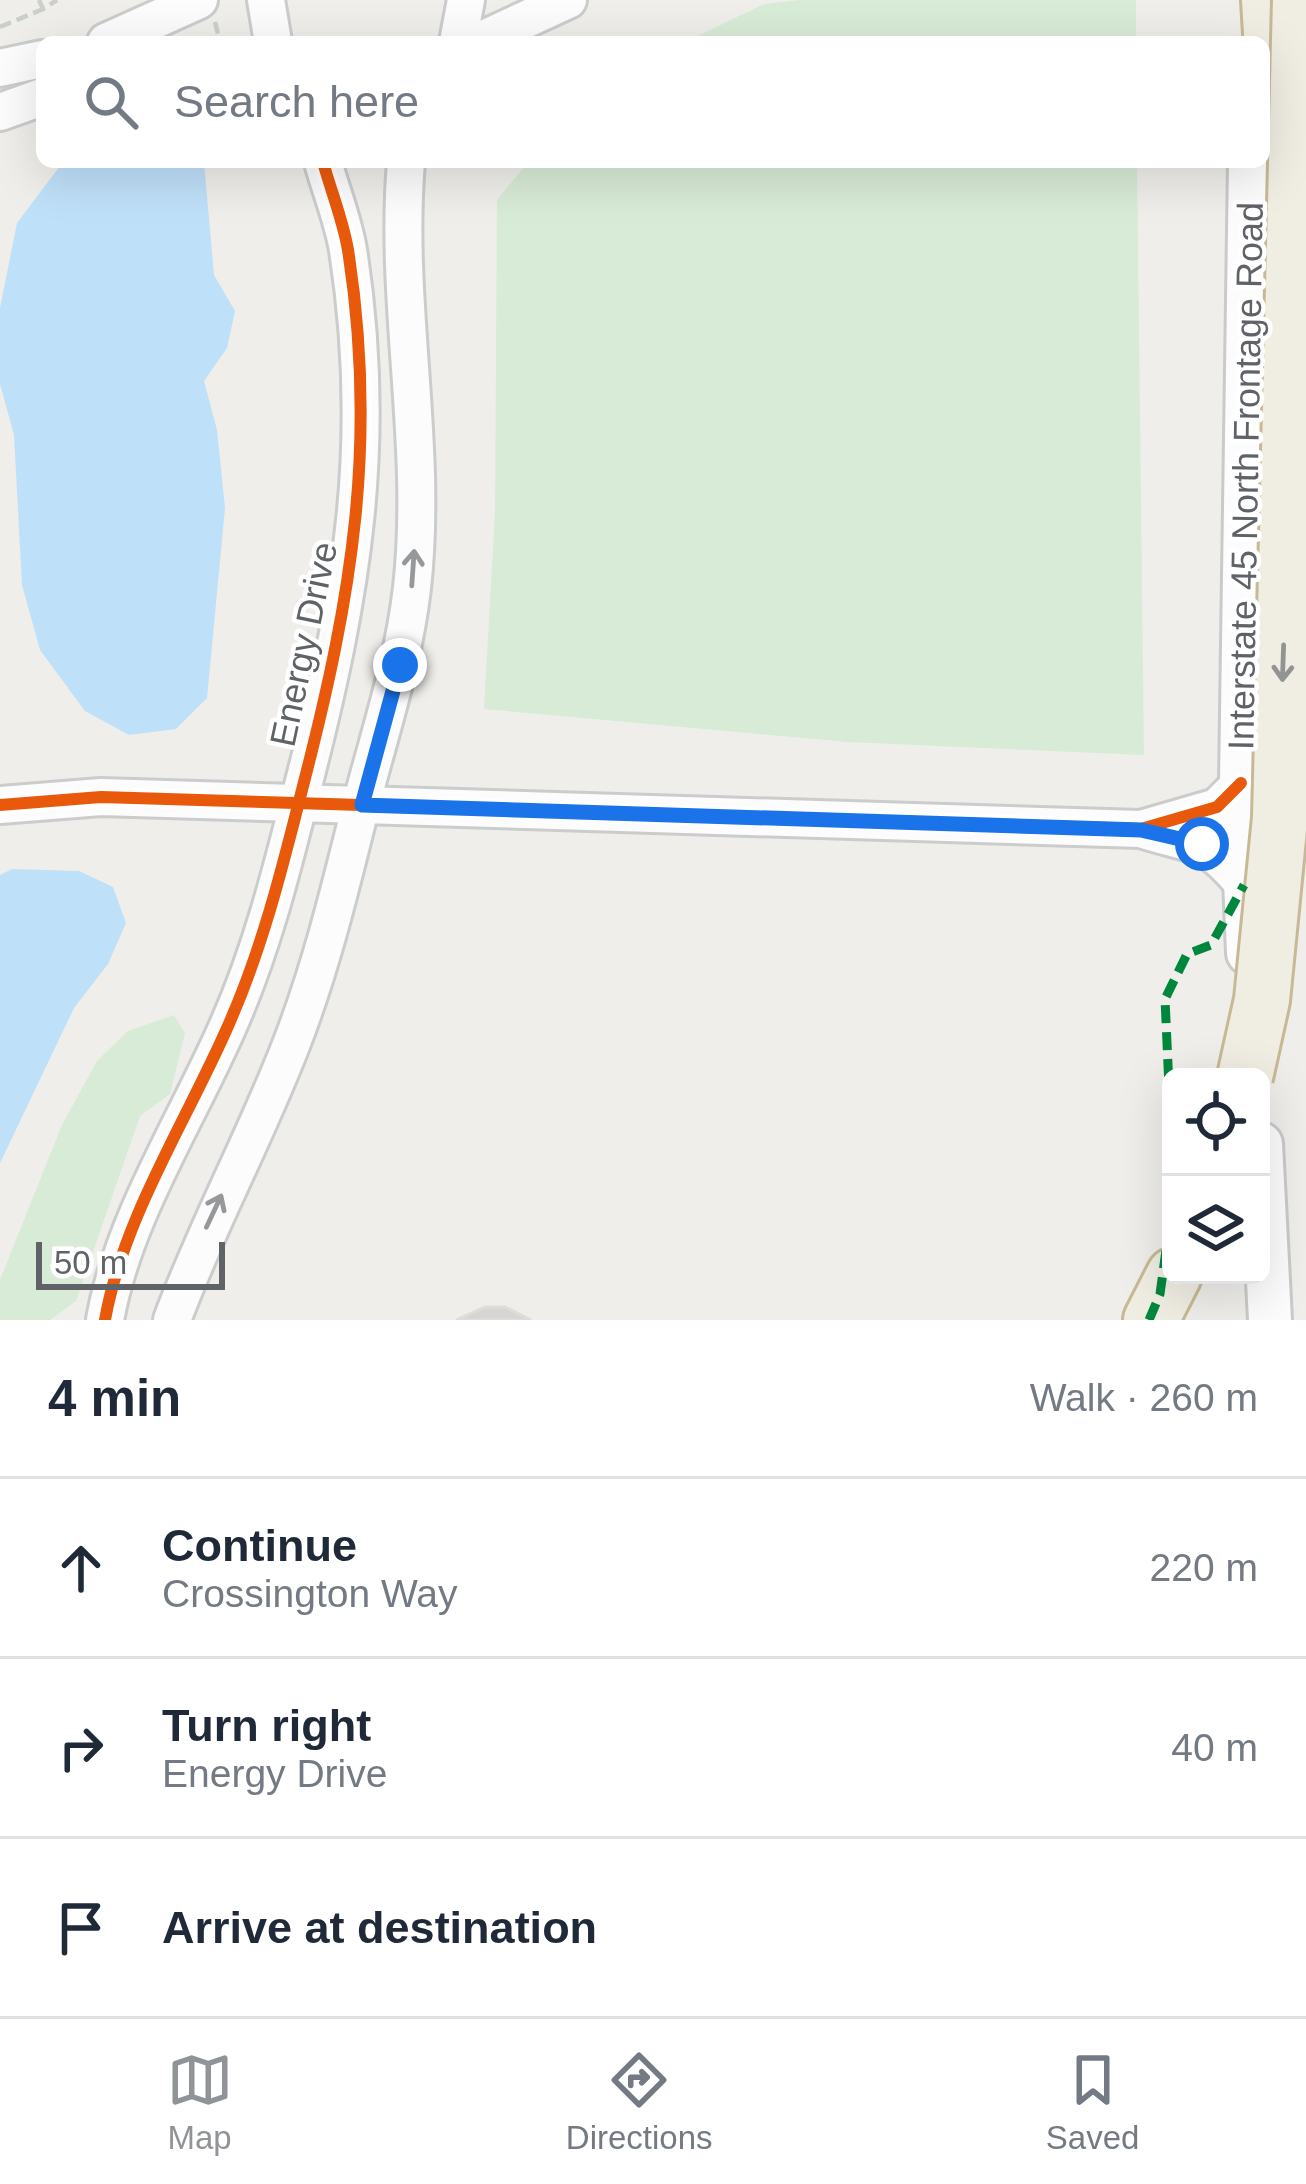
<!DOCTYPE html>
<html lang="en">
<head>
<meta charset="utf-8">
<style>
	body { margin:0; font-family:Helvetica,sans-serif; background:#f2f2f3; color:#1f2937 }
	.controls { position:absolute; right:36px; bottom:36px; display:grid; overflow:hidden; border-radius:18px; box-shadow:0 12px 48px #0002 }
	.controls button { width:108px; height:108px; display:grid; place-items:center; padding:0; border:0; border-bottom:3px solid #e0e1e3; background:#fff; color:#1f2937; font:60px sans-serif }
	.scale { position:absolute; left:36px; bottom:30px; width:189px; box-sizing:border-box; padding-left:12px; border:6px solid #5f6368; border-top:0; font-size:33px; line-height:42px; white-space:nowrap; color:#5f6368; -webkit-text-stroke:9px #fff; paint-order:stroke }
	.stop { position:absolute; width:36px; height:36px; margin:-27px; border:9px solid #1a73e8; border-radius:50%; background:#fff }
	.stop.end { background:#1a73e8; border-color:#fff; box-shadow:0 3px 12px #0008 }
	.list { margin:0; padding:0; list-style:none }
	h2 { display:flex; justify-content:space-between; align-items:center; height:156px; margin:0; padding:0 48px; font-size:51px }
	h2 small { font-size:39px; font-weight:400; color:#747a83 }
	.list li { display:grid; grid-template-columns:78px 1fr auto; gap:36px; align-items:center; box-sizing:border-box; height:180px; padding:0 48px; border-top:3px solid #e0e1e3 }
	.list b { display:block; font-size:45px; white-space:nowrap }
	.list p { margin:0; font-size:39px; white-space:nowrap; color:#747a83 }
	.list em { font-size:39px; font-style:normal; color:#747a83 }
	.icon { flex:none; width:66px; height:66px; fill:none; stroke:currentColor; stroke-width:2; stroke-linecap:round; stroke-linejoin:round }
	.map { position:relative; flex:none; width:1306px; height:1320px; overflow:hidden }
	.search { position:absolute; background:#fff; box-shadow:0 12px 48px #0002; left:36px; right:36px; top:36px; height:132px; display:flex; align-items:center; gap:30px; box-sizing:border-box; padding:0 42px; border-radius:18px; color:#747a83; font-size:45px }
	.sheet { height:696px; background:#fff }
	nav { display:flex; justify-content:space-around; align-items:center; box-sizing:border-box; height:168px; border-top:3px solid #e0e1e3; background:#fff; font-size:33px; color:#747a83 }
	nav a { display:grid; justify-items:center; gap:6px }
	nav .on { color:#919496 }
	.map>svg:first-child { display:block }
</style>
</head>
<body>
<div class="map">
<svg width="1306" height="1320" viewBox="0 0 1306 1320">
	<rect width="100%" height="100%" fill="#efeeea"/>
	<g fill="#d8ebd6">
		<polygon points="799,0 1136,0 1136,42 685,42 764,4"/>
		<polygon points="528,162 1137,162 1144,755 848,742 484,709 495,513 497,200"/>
		<polygon points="174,1015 185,1033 170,1094 140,1116 76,1301 50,1320 0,1320 0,1280 62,1125 97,1061 128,1031"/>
	</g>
	<g fill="#bfe0f9">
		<polygon points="63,162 204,162 214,275 235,311 227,348 204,381 217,430 225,508 207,698 176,729 129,735 85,711 40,650 22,585 14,435 0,384 0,308 17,223"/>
		<polygon points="12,869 79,871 113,887 126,923 108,964 74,1008 0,1163 0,875"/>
	</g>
	<polygon fill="#d6d5d3" stroke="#deddd9" stroke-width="3" points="485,1307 505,1307 531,1320 456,1320"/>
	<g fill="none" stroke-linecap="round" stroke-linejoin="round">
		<g stroke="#cbcccc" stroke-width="42">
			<g id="tertiary">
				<polyline points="266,0 273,42"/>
				<polyline points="106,42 199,0"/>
				<polyline points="458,42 466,0"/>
				<polyline points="477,42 568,0"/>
				<polyline points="0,68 42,59"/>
				<polyline points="0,112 42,97"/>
				<polyline points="0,805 101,797 1141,829 1217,807 1241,783"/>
				<path d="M1144,830C1198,847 1206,839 1244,885"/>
				<path d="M105,1320C123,1218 187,1120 228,1026C263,947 283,865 304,782C352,596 378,442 348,250C343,220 331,191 323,162"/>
				<path d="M172,1320C207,1226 255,1138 291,1045C321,968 340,889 360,809C379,735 403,665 412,588C428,445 394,304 406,162"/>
			</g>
		</g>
		<g stroke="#cacacb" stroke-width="48">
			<g id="secondary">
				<polyline points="1248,953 1241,783 1250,162"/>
				<polyline points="1261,1144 1270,1320"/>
			</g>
		</g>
		<g stroke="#c8b996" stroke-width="60">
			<g id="motorway">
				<polyline points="1269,0 1276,117"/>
				<polyline points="1151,1320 1174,1275"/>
			</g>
		</g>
		<g stroke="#cacfcc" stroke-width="4.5" stroke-dasharray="12 6" stroke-linecap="butt">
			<polyline points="39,0 43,9 57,0"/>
			<polyline points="215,22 220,42"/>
			<polyline points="0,27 43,9"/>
		</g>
		<use href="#tertiary" stroke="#fdfcfc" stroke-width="36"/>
		<use href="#secondary" stroke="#fdfcfc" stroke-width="42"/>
		<use href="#motorway" stroke="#f0ede3" stroke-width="54"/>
		<g stroke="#c8b996" stroke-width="60" stroke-linecap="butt">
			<polyline id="motorway-bridge" points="1245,1077 1262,1000 1280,818 1300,0"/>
		</g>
		<use href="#motorway-bridge" stroke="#f0ede3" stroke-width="54"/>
		<g stroke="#00873e" stroke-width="9" stroke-dasharray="18 9" stroke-linecap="butt">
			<polyline points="1171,1131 1165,999 1187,954 1211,945 1244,885"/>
			<polyline points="1149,1320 1160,1294 1171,1214"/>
		</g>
		<g stroke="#fff" stroke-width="20">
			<g id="cycleway">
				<polyline points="0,805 101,797 1141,829 1217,807 1241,783"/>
				<path d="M105,1320C123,1218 187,1120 228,1026C263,947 283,865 304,782C352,596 378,442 348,250C343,220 331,191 323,162"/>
			</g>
		</g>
		<use href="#cycleway" stroke="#e8590c" stroke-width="12"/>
	</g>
	<defs><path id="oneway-shaft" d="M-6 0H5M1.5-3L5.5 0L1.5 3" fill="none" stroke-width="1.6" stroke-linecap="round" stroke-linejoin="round" transform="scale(3)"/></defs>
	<g stroke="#96999c">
		<use href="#oneway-shaft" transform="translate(413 568) rotate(-86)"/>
		<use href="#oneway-shaft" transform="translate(214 1211) rotate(-65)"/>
	</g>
	<use stroke="#929393" href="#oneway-shaft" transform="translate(1283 663) rotate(92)"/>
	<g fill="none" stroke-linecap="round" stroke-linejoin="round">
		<polyline stroke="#1a73e8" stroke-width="15" points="400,665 362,805 1141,830 1202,844"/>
	</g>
	<g text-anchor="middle" stroke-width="9" stroke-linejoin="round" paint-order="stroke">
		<g font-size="36" fill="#5f6368" stroke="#fff">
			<text transform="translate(1245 476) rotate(-89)" y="13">Interstate 45 North Frontage Road</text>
			<text transform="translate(303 644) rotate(-78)" y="13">Energy Drive</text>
		</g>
	</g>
</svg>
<div class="controls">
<button><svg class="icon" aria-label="locate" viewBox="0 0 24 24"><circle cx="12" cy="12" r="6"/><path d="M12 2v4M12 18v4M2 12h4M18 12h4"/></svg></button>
<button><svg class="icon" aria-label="layers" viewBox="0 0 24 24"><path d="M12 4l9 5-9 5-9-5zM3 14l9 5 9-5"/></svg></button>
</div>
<div class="scale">50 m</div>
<div class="stop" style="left:1202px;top:844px"></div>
<div class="stop end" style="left:400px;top:665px"></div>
<div class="search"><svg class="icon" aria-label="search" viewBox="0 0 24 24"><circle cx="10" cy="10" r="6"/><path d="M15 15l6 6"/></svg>Search here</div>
</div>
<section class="sheet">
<h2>4 min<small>Walk · 260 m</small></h2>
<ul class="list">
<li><svg class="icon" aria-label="ahead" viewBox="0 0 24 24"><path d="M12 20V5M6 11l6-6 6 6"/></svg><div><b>Continue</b><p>Crossington Way</p></div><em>220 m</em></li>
<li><svg class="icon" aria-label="right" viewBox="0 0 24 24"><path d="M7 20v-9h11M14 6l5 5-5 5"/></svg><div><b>Turn right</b><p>Energy Drive</p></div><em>40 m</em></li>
<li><svg class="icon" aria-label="arrive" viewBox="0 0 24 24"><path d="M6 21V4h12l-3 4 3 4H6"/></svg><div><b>Arrive at destination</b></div></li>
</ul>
</section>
<nav>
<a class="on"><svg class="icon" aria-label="map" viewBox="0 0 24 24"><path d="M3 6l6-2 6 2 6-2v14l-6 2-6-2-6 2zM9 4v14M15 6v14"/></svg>Map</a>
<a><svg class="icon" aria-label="directions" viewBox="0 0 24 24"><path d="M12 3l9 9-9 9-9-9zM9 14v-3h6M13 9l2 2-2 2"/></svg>Directions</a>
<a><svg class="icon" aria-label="saved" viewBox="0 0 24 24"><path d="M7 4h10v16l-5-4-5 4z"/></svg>Saved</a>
</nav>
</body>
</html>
